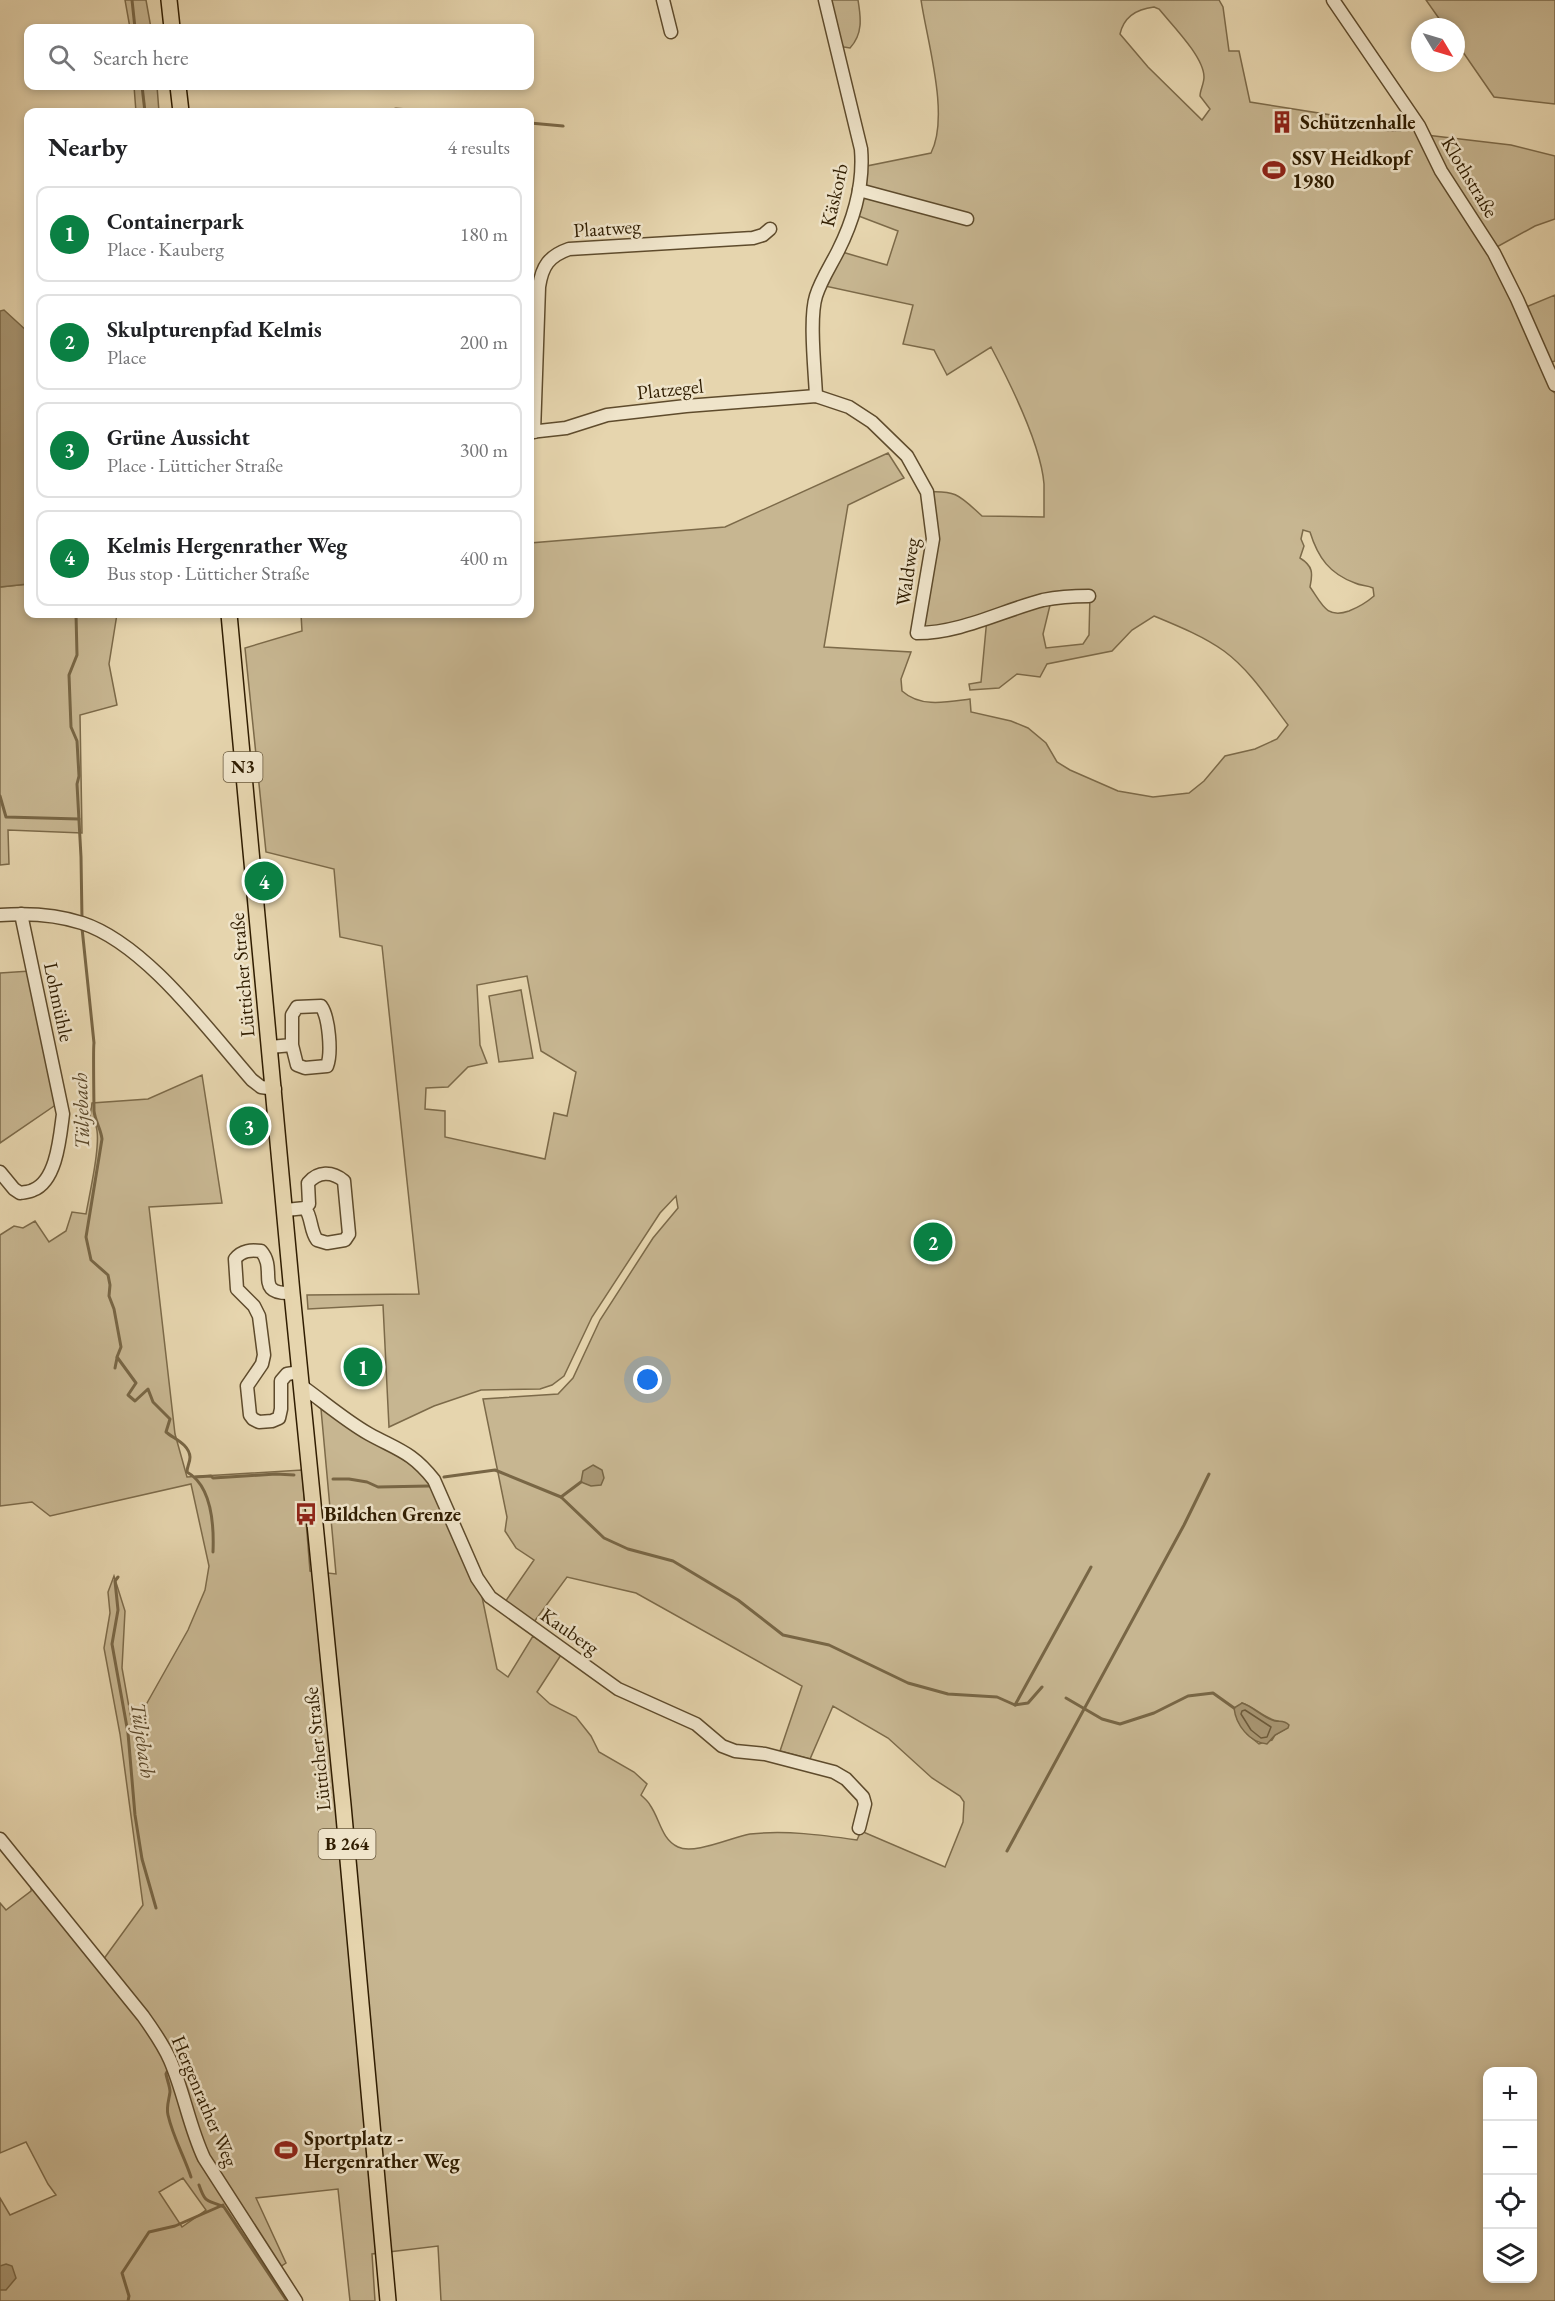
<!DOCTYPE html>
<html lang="en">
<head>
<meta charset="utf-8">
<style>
	body { margin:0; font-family:"EB Garamond",serif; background:#f2f2f2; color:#202124 }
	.controls { position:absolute; right:18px; bottom:18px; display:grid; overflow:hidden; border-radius:12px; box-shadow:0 3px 9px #0003 }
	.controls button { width:54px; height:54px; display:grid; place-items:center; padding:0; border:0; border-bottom:2px solid #e0e0e0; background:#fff; color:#202124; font:30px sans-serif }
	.compass { position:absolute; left:1411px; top:18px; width:54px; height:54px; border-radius:50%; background:#fff; box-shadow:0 3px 9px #0003; rotate:128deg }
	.you { position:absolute; left:648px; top:1380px; width:21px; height:21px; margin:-15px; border:4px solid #fff; border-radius:50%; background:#1a73e8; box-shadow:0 0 0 9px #1a73e833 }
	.badge { display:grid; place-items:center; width:39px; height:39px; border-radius:50%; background:#0b8043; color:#fff; font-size:20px; font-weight:700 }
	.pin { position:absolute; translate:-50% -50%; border:3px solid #fff; box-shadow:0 2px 6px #0006 }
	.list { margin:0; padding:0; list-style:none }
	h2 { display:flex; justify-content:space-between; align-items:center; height:78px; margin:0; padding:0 24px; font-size:26px }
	h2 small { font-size:20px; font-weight:400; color:#757577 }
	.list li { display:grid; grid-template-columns:39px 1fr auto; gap:18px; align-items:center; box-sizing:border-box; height:96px; margin:0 12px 12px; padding:0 12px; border:2px solid #e0e0e0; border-radius:12px }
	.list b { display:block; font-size:22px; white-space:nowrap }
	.list p { margin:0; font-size:20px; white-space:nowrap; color:#757577 }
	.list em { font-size:20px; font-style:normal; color:#757577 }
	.icon { flex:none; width:33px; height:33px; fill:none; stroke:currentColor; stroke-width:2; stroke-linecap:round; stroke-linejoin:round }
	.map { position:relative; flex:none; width:1555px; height:2301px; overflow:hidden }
	.search { position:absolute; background:#fff; box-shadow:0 3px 9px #0003; left:24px; top:24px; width:510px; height:66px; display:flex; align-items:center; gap:15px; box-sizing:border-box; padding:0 21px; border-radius:12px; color:#757577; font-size:22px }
	.panel { position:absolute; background:#fff; box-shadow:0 3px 9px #0003; left:24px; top:108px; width:510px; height:510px; border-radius:12px }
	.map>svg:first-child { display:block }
</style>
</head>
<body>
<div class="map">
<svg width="1555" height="2301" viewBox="0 0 1555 2301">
	<rect width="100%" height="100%" fill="#e6d5ae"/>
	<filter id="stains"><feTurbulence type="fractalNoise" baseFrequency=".00333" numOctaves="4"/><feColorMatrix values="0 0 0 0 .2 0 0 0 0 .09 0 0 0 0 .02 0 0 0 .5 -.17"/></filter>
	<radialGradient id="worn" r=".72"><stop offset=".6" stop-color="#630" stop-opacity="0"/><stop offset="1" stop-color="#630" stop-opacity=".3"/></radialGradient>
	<g fill="#c7b691" stroke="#7c6a49" stroke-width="1.5" fill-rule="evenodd">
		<polygon points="125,0 146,0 151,28 130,28"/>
		<path d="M830,0H858C861,18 863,34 850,48L844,47L839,42Z"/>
		<path d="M921,0H1219L1223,7L1229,51H1239L1250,102L1331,115L1330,130C1354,123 1377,132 1401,131L1407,125L1405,113L1482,240L1519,310L1555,295V361L1543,365L1555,394V2301H441L438,2246L372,2254L375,2301H350L338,2189L256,2198L286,2263L271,2273L288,2301H0V2198L10,2215L56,2195L48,2184L26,2142L0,2153V1903L6,1910L31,1891L33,1869L103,1960L143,1905L120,1734L104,1648L110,1613L108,1592L114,1576L125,1611L122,1668L132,1724L138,1725L147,1703L188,1630L205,1590L209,1566L191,1484L50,1516L32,1502L0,1506V1235L14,1226L23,1228L35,1221L49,1242L66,1231L72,1212L86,1214C89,1196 103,1137 95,1124L89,1123L92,1103L148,1099L202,1075L222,1203L149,1207L175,1434L187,1477L302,1470L310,1571L336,1574L321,1409L366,1437L411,1460L431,1483L481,1592L497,1669L508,1677L533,1636L561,1655L537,1692L550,1704L576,1717L591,1736L599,1752L634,1772L647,1784L641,1795C644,1798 648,1801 650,1805C660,1819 661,1839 678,1847C694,1855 732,1837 750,1834C786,1830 822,1835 857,1840L861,1831L945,1867L963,1822L964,1802L960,1796L932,1778L888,1738L833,1706L810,1759L780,1751L802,1686L636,1593L567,1577L534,1622L505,1602L534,1560L516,1548L505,1531L507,1517L483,1399L558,1394L573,1378L600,1320L653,1238L678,1208L676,1196L660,1213L592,1317L564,1376L552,1385L540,1389L481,1390L434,1406L389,1427L383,1305L308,1309L307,1295L419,1294L382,946L340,937L334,869L266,852L245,648L302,631L301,614H530V543L725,527L888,453L904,478L848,505L824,647L911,652L901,679L902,691C921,708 947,702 970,699L971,712L1011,721L1028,728L1046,743L1057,762L1070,770L1118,791L1153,797L1189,793L1204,781L1225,756L1255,749L1277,739L1288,725C1269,700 1250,670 1224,651C1203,636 1178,626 1154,616L1132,630L1112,651L1047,664L1040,677L1017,674L999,688L970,690L969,684L981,682L987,618L917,633L933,539L927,492C957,490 960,496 982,516L1044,517C1044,506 1044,495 1044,484C1041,446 1009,381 991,347L947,375L934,350L903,344L913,305L825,286L842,252L887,265L898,231L856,215L867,166L931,153C950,116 927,41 921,0ZM1154,7L1159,9C1172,25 1204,57 1204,77C1204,84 1200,90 1200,96L1210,109L1202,120L1148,67L1120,34C1124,16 1137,9 1154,7ZM1303,530L1310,532C1318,558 1330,574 1355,583C1361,586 1367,585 1373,588L1374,596C1366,603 1359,607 1349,611C1326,619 1322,604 1310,587C1313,573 1313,566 1300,558L1304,546L1301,539ZM1090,594L1089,635L1083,644L1046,648L1043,634L1052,597ZM527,976L541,1051L576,1072L567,1116L554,1113L545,1159L445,1137V1111L425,1109L426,1088L448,1087L468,1067L487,1063L480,1045L477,985ZM1242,1703C1255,1707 1264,1719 1278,1721L1285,1729L1275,1735L1272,1740L1259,1744L1247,1734L1237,1719ZM1488,2072H1532V2278H1488ZM183,2178L206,2210L182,2227L159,2192Z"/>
		<polygon points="1426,0 1555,0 1555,104 1494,97 1456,42 1456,27 1445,27"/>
		<polygon points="134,86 157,86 159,112 136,112"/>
		<polygon points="1426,135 1511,145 1555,156 1555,219 1535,226 1495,248"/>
		<polygon points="28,584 28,614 117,614 109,664 117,705 80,715 82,833 8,830 9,864 0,865 0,587"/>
		<polygon points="30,971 57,1104 0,1143 0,973"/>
		<polygon points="521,990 533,1058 499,1062 489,996"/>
	</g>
	<g fill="#a89673" stroke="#786645" stroke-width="1.5">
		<polygon points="4,310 28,332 28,584 0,587 0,311"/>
		<polygon points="593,1465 602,1470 604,1478 601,1485 591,1486 581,1482 583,1471"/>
		<path d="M1242,1703C1254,1707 1263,1718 1275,1721C1281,1722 1284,1720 1289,1725L1288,1728L1275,1735L1267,1744C1249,1742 1236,1725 1234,1708Z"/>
		<polygon points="6,2264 12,2266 16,2278 6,2290 0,2290 0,2266"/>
	</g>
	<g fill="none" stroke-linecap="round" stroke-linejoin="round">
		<polygon stroke="#6c5a3a" stroke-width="1.5" points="1245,1710 1271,1727 1267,1737 1261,1738 1251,1730 1241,1714 1242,1711"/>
		<g stroke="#786645" stroke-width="3">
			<polyline points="132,0 135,28"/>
			<polyline points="142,86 145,112"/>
			<polyline points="385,112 396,109 438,112"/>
			<polyline points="530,123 563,126"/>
			<polyline points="76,614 77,655 69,675 71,727 77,741 79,776 77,784 81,857 82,919"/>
			<polyline points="0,796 6,817 79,819"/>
			<path d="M82,928L94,1043C93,1046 94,1103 94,1111C95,1121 101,1129 102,1139L86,1237L91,1260L108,1275L110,1285L109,1296L114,1309L121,1347L117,1357L136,1383L128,1395L135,1401L148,1389L153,1402L170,1419L166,1432C174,1439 189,1444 190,1457C190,1463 187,1466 187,1472C212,1486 214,1527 213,1552"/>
			<polyline points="115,1368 117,1358"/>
			<polyline points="195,1477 211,1476 213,1478 276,1474 294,1475"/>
			<polyline points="444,1477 495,1470 561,1497 604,1538 628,1549 673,1561 738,1600 783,1635 829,1645 908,1683 948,1694 997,1697 1015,1705 1028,1703 1042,1687"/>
			<polyline points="333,1479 349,1479 367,1482 378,1487 429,1486"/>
			<polyline points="561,1497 581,1482"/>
			<polyline points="118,1577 115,1581 118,1610 112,1644 128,1733 135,1815 142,1859 156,1908"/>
			<polyline points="1066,1698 1102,1719 1120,1724 1154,1713 1188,1696 1213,1693 1234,1708"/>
			<polyline points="1015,1705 1091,1567"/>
			<polyline points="1007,1851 1184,1525 1209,1474"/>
			<path d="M168,2070L166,2074C167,2080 170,2086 170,2092C169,2100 166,2107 168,2115C173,2137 184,2156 191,2177"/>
			<path d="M199,2185C206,2205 207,2199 224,2207L287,2301"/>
			<polyline points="128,2301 129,2296 122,2273 149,2232 175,2226 223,2205"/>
		</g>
		<g stroke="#5e4b2c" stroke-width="15">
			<g id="minor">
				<polyline points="663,0 671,32"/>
				<polyline points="1333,0 1419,126 1441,171 1494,253 1517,299 1555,385"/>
				<polyline points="859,190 967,219"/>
				<path d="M816,396C815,371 809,318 816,296C821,280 831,265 838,251C854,219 864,184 861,149L825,0"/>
				<path d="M530,432L566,428L607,415L686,406L816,396L849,407L872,422L907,456L927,492L933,539L917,633C961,633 1001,611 1043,600C1058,597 1074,596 1089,596"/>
				<path d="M534,432L539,287C542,266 549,256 569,249L753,238L763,235L770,229"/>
				<path d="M0,915C27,913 55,914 82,923C146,944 208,1030 252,1080L261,1087L275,1089"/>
				<path d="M270,1047L292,1045L297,1065L305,1068L327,1066C332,1053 329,1017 321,1006L297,1007L292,1015V1045"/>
				<path d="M0,1172L14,1189L20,1193C24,1192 30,1192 33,1190C57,1181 60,1136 63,1114L21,914"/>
				<path d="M286,1210L305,1208L309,1204L308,1183C318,1171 332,1171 344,1181L349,1234L345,1240L327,1243L317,1240C310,1231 312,1217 305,1208"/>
				<path d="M292,1293C253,1295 278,1270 261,1251C251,1250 242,1250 235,1259L237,1289L254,1306L259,1316L264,1355L262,1364L247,1386L250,1415L253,1419L259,1422L272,1421L279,1418L281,1409V1381L287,1374L300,1372"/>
				<path d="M303,1387C324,1402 346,1421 369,1434C398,1450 412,1452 434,1480L477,1578L490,1597L618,1689L696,1724L722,1746L735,1751L765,1754L834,1772L846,1779L863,1797L865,1804L859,1828"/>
				<path d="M0,1839L143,2016C153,2030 163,2044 170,2060C184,2092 189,2126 204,2158L296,2301"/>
			</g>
		</g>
		<g stroke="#301d01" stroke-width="18">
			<g id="major">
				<polyline points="169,0 172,28"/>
				<polyline points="178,86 181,112"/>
				<polyline points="229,614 292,1293 343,1805 388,2301"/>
			</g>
		</g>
		<use href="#minor" stroke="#efe4ca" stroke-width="12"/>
		<use href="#major" stroke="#e6d5ae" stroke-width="15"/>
	</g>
	<defs>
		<g id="building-bare" transform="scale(1.8)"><path d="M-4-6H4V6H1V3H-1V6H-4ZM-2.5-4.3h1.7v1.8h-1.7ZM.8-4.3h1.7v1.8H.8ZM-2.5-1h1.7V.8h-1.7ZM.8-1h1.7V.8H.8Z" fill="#8f2418" stroke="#efe4ca" stroke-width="2.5" paint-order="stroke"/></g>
		<g id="stadium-bare" transform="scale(1.8)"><path d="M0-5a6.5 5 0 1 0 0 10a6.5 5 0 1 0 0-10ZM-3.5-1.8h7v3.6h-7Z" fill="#8f2418" stroke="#efe4ca" stroke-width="2.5" paint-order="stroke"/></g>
		<g id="bus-bare" transform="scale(1.8)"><path d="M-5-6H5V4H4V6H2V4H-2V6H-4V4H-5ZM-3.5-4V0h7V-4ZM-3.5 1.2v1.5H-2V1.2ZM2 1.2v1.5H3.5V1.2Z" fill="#8f2418" stroke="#efe4ca" stroke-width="2.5" paint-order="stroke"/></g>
	</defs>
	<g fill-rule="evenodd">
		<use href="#building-bare" x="1282" y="122"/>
		<use href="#stadium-bare" x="1274" y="170"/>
		<use href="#bus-bare" x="306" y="1514"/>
		<use href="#stadium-bare" x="286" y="2150"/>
	</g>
	<g text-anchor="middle" stroke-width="5" stroke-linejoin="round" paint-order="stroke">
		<g fill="#efe4ca" stroke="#69593d" stroke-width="1.5">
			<rect x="223.5" y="752" width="39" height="30" rx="4.5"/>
			<rect x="318.5" y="1829" width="57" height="30" rx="4.5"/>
		</g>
		<g font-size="18" font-weight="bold" fill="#301d01">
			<text x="243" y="773">N3</text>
			<text x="347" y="1850">B 264</text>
		</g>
		<g font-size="20" font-weight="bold" fill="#301d01" stroke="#efe4ca" text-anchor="start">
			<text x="1300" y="129">Schützenhalle</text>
			<text x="1292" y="165">SSV Heidkopf<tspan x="1292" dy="23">1980</tspan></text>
			<text x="324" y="1521">Bildchen Grenze</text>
			<text x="304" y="2145">Sportplatz -<tspan x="304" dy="23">Hergenrather Weg</tspan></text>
		</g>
		<g font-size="20" fill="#301d01" stroke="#efe4ca">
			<text transform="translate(1470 177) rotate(59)" y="7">Klothstraße</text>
			<text transform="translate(834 195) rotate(-77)" y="7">Käskorb</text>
			<text transform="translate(607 228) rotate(-4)" y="7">Plaatweg</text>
			<text transform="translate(670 389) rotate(-6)" y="7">Platzegel</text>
			<text transform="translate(907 572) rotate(-82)" y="7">Waldweg</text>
			<text transform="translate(242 975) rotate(-95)" y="7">Lütticher Straße</text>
			<text transform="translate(59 1002) rotate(78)" y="7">Lohmühle</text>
			<text transform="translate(570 1631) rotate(35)" y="7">Kauberg</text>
			<text transform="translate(317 1749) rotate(-96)" y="7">Lütticher Straße</text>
			<text transform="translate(205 2101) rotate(67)" y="7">Hergenrather Weg</text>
		</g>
		<g font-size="21" font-style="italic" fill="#5a4729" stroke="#efe4ca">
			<text transform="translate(81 1111) rotate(-92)" y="7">Tüljebach</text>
			<text transform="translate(143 1740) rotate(82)" y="7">Tüljebach</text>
		</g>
	</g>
	<rect width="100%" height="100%" filter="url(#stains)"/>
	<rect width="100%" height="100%" fill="url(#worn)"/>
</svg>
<div class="controls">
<button>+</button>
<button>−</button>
<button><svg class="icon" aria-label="locate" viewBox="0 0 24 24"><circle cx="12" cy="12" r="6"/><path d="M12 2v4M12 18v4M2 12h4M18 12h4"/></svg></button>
<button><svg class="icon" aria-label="layers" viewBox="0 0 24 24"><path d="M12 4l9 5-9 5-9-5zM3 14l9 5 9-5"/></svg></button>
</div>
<svg class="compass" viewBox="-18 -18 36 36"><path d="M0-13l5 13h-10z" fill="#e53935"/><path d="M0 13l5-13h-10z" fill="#757577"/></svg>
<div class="you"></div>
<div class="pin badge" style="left:363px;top:1367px">1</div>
<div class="pin badge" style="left:933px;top:1242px">2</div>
<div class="pin badge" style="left:249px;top:1126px">3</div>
<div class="pin badge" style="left:264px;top:881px">4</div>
<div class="search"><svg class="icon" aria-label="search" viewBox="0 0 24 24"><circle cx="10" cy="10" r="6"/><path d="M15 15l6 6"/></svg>Search here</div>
<section class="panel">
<h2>Nearby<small>4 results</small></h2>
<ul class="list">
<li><span class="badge">1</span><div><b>Containerpark</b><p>Place · Kauberg</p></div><em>180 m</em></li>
<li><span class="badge">2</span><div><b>Skulpturenpfad Kelmis</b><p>Place</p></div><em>200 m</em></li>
<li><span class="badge">3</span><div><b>Grüne Aussicht</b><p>Place · Lütticher Straße</p></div><em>300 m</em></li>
<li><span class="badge">4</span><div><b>Kelmis Hergenrather Weg</b><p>Bus stop · Lütticher Straße</p></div><em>400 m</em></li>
</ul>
</section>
</div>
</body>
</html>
